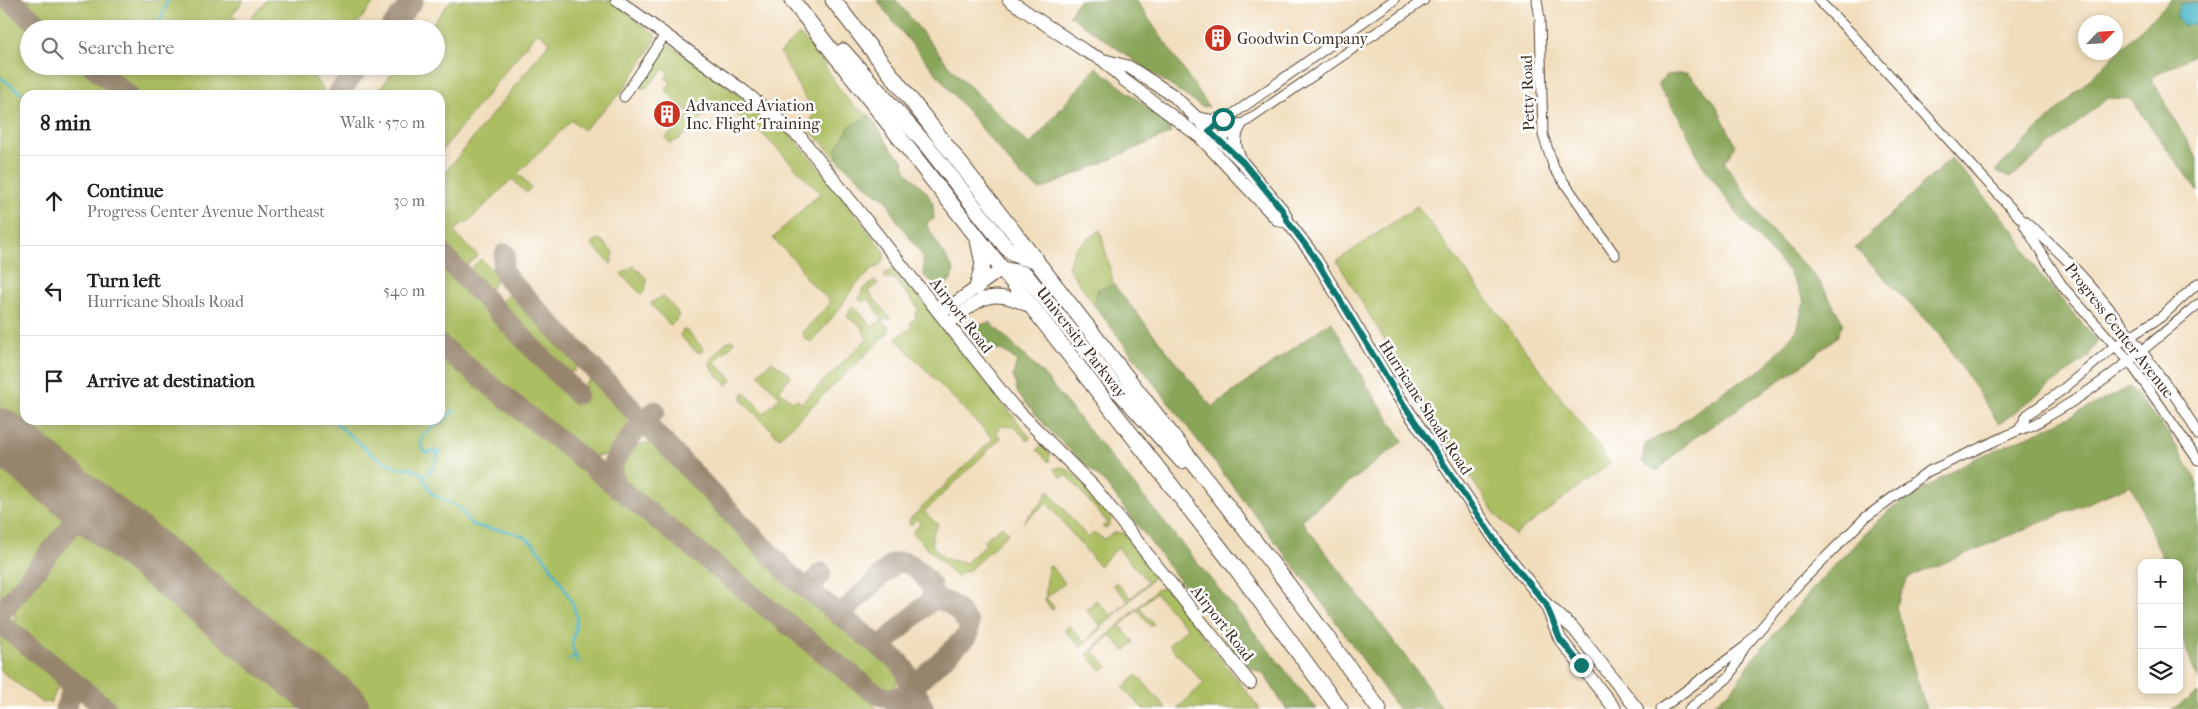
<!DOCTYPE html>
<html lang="en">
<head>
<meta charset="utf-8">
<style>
	body { margin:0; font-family:"IM FELL French Canon",serif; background:#f6f6f6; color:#202124 }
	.controls { position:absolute; right:15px; bottom:15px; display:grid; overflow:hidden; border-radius:10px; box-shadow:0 2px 8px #0003 }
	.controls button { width:45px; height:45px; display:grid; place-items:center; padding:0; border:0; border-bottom:1px solid #e0e0e0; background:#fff; color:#202124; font:25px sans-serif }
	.compass { position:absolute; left:2078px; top:15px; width:45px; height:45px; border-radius:50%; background:#fff; box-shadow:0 2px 8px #0003; rotate:65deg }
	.stop { position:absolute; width:15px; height:15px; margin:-11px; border:4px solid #0f766e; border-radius:50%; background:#fff }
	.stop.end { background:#0f766e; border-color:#fff; box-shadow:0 1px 5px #0008 }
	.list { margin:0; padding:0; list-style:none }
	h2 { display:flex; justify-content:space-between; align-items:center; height:65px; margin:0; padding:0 20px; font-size:21px }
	h2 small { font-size:16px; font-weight:400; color:#757577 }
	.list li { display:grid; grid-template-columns:32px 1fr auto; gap:15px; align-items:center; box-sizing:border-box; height:90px; padding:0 20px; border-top:1px solid #e0e0e0 }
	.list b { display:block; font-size:19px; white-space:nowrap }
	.list p { margin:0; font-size:16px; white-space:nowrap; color:#757577 }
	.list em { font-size:16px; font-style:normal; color:#757577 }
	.icon { flex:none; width:28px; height:28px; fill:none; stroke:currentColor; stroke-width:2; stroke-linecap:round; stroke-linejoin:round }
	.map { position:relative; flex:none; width:2198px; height:709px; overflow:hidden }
	.search { position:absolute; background:#fff; box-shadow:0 2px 8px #0003; left:20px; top:20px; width:425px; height:55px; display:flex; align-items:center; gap:12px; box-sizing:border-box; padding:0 18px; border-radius:28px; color:#757577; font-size:19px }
	.panel { position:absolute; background:#fff; box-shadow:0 2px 8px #0003; left:20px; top:90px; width:425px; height:335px; border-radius:15px }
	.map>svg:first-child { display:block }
</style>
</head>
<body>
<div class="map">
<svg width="2198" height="709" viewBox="0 0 2198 709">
	<rect width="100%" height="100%" fill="#fff"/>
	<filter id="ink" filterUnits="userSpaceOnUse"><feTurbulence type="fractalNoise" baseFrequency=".02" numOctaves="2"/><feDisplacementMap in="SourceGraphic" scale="10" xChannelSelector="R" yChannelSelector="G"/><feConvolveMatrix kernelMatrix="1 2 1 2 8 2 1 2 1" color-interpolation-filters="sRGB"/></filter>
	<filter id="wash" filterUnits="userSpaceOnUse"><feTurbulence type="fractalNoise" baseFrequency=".0096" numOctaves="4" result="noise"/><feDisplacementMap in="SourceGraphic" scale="20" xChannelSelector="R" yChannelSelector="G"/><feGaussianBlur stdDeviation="1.12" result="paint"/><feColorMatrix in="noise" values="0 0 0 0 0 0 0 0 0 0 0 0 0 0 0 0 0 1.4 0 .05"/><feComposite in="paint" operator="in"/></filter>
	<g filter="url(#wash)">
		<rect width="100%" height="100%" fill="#f1ddbc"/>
		<g fill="#acbe62" stroke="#747440">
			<polygon points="21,0 244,0 232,15 245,26 266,0 376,0 353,29 56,29"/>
			<polygon points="451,0 611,0 656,36 651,48 620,94 583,130 572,120 518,173 531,188 526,193 512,179 467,223 465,221 454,232 470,248 471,252 473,250 478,256 465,267 440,242 440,179 550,42 537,32 440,153 440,95 375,95 398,66 436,66 436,29 428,29"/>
			<polygon points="0,3 36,29 29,29 29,66 83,66 118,95 25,95 25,420 440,420 440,353 865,693 872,700 876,709 372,709 0,411"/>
			<path d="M799,34C805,40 812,47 817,54C833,75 843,105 870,115L850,127L836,149L838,160L808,128L807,125L815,112V108L805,98L780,53Z"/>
			<polygon points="670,45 731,89 792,137 811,158 884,251 884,260 878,267 869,270 869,273 854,286 840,308 812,342 805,339 802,332 830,304 829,300 806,279 800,266 773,238 820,193 754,125 751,128 721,99 680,139 670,143 665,138 689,115 665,90 671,84 666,78 669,73 664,69 646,88 642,88 639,82 663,47"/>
			<polygon points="103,66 323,66 314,78 323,88 324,95 139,95"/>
			<polygon points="1417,206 1610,463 1515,535 1496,515 1449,446 1337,261"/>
			<polygon points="1100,230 1114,285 1098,289 1094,305 1068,267 1075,249"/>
			<polygon points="597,240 601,240 614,253 611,264 591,244"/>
			<polygon points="481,259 497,275 494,285 478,299 487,310 572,399 582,390 585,391 585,383 593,379 599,381 626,409 628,430 612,450 605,455 594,456 577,445 440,336 440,262 470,292 479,283 469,270"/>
			<polygon points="634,266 647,279 645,290 641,294 621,274"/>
			<path d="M893,269L900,272L959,350L1030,437L1028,441L1014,427L1002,426L996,432L1001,438L924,512L938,525L932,535V544C940,556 947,563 963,561L965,564L986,544L983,541L1002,526L1009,533L968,571L966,570L956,577L912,533L920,524L917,519L910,526L909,520L993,439L895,338L913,327L910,323L916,318L915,313L919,309L893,278H885L884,274Z"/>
			<polygon points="875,280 878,284 868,291 891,319 883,320 868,298 863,302 859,300 862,291"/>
			<polygon points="509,293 517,296 572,352 577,358 575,371 571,372 565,370 500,303"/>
			<polygon points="663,296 677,311 679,318 670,325 652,306 652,302"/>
			<polygon points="852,307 857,309 872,327 881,320 885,323 885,326 889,327 888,333 779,438 742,401 742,394 744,392 764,413 780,397 758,374 772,361 791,375 779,391 794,402 796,399 801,403 867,339 861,326 847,317"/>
			<polygon points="683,330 687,331 704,349 700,353 694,350 680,335"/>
			<polygon points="732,340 735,342 715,362 732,380 727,385 711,369 710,360 726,342"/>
			<path d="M644,443L660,445L797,590L894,668C900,676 899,682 892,689H883L870,680L625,482C617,466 627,448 644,443Z"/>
			<polygon points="1042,447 1050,453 1049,462 1037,450 1038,448"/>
			<polygon points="0,457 58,504 63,515 60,526 0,599"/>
			<path d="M1061,467C1076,469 1100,505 1111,517L1110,524L1105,529L1102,527L1107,522L1067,475L1061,478L1054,469Z"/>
			<polygon points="1048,490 1088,538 1094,533 1104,539 1115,532 1124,533 1154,573 1150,582 1080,647 1064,630 1069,626 1085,642 1101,626 1086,610 1096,600 1112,616 1128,601 1113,585 1116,582 1131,598 1148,582 1118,548 1099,566 1047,503 1023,522 1043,501"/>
			<polygon points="85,530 93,532 314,709 120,709 19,628 14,619 16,605 71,536"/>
			<polygon points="1051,566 1065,583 1046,598 1054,607 1052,610 1045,601 1048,567"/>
			<polygon points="1163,588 1167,589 1260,709 1177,709 1204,683 1169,645 1187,628 1155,593 1139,608 1154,624 1151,627 1137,610 1120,626 1134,642 1125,651 1110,635 1093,651 1108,667 1101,670 1087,655 1156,590"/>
			<polygon points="0,636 6,637 53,674 58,687 51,702 42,703 0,670"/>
			<polygon points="1137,675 1167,709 1143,709 1123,688"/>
		</g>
		<g fill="#89a558" stroke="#62683b">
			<polygon points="877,0 896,0 951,68 1030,145 1096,67 1166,122 1171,133 1040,190 1021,176 896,25"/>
			<polygon points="1079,0 1136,0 1209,107 1200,106 1069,15"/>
			<polygon points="2171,0 2198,0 2198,53 2151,78 2198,160 2198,192 2131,99 2108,98 2010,178 1995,171"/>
			<polygon points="1687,73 1714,101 1736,146 1724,162 1766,225 1821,283 1843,323 1837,337 1804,364 1691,440 1657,471 1642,462 1645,444 1671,430 1722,392 1763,369 1797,330 1804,301 1788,271 1741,219 1701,163 1683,124 1657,84 1666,75"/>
			<path d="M870,115L890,147L903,160L907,172L926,191L933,204L934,219L926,223C934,240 945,254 954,271L950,282L937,286L924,276L923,256L896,219L886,199L874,192L838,160L836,149L850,126Z"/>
			<polygon points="1951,158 2015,232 2038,272 2097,341 2088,357 1999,424 1941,336 1855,248"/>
			<polygon points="1114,285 1212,407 1331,321 1368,387 1403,441 1301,520 1425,682 1442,709 1398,709 1326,608 1094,305 1098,289"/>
			<path d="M990,322L1042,373L1317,709H1286L1264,674L1253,669L1239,658L1106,484L1052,433L1018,394L1013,376L1017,361C1013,358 1008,353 1003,351C987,347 986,352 976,336L979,325Z"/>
			<polygon points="2130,387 2169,434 2198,483 2198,681 2179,630 2179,563 2165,563 2131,485 1908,578 1896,607 1926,709 1708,709 1733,688 1755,656 1821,579 1889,510 1969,461 2041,431"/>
			<polygon points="2198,693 2198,709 2172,709"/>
		</g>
		<polygon fill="#48b5c5" stroke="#427072" points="2198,2 2198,23 2183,26 2176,16 2181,4"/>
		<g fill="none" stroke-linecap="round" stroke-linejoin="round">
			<g stroke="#48b5c5" stroke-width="2.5">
				<polyline points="157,29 168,0"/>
				<polyline points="0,77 25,96"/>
				<path d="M332,420L373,455L397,468H410L421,473L432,494L460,508L471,524C488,531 507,528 523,536C538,543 573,598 576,615C579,633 564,640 579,662"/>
				<path d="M438,455L434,451L426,453C410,437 434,427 445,419C448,417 451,413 454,410"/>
				<polyline points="424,477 432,469 440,451"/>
				<polyline points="569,660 575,656"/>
			</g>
			<g stroke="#96846d" stroke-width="21">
				<polyline points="9,0 45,29"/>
				<polyline points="390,29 413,0"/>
				<polyline points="92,66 128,95"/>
				<polyline points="337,95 360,66"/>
				<polyline points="440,252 577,394"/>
				<path d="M505,254L502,268L508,279L792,577L900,663C914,679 909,695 896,709"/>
				<path d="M440,345L869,689C883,699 894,701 909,692"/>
				<path d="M615,485C613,479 611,472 613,465C615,453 645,420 655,411"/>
				<path d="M64,486C74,498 78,509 71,524"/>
				<polyline points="814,594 814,583 821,573"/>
				<polyline points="0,614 75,521 91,516 110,523"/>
				<path d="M840,615L893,564C911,557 920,573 931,585L932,596L929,602L880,647"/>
				<polyline points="0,623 107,709"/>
				<polyline points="65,675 72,691 65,709"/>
				<polyline points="909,677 924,709"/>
				<path d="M905,699L917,683L968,635L969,625C959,611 952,601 935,599L929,602"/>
			</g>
			<polyline stroke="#96846d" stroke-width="54" points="0,435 343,709"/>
		</g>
	</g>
	<g filter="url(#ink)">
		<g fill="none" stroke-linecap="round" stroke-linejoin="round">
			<g stroke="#564536" stroke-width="11">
				<g id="street">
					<polyline points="1537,0 1540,19 1543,135 1554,168 1615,255"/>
					<path d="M1818,0L1852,34L2020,218C2068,256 2105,300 2141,350C2161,378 2182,403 2198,435"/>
					<polyline points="624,97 665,35"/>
					<polyline points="1225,120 1394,0"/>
					<polyline points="1216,142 1424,0"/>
					<polyline points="2024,225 2063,287 2129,361 2198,460"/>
					<polyline points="2019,430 2027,415 2062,390 2115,346 2161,317 2198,283"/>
					<polyline points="1661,709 1743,648"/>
					<path d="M1689,709L1730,676L1744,648L1798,585L1866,517L1927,472L2019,430C2033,427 2044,418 2057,411C2108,381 2153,342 2198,304"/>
				</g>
			</g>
			<g stroke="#564536" stroke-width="14">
				<g id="secondary">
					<polyline points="617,0 742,90 801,138 1012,405 1093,486 1250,683"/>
					<polyline points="1009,0 1085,51 1103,60 1129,67 1174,96 1241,161 1283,211 1288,222 1313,255 1398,396 1501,548 1546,604 1574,629 1637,709"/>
					<polyline points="1105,62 1124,80 1200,137 1278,220 1288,222"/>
					<polyline points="1195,118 1212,121 1229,117"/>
					<path d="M1240,125C1233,137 1234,147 1240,159"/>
					<polyline points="940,314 1002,269"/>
					<path d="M948,324C980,299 991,285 1032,308"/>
					<polyline points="1548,609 1560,639 1615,709"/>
				</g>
			</g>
			<g stroke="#564536" stroke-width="17">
				<g id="highway">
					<polyline points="792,0 1235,567 1340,709"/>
					<polyline points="833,0 1287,583 1379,709"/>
					<path d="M843,51L928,147L1005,246C1015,256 1022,259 1036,259"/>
					<polyline points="1002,269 1025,274 1116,388 1182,461"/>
					<polyline points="977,288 983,264 978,240"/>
				</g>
			</g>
			<use href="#street" stroke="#fff" stroke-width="9"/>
			<use href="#secondary" stroke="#fff" stroke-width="12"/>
			<use href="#highway" stroke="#fff" stroke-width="15"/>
		</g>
	</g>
	<g fill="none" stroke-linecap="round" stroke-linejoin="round" filter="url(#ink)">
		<polyline stroke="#0f766e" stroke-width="6" points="1223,119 1229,117 1209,131 1242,161 1283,211 1288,222 1313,255 1398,396 1500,548 1546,604 1560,639 1581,665"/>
	</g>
	<defs>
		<g id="building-disc" transform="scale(1.4375)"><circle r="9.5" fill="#c8321e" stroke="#fff"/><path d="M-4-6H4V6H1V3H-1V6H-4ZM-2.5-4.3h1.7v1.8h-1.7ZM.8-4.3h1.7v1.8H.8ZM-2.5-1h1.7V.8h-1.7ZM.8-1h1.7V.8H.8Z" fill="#fff"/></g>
	</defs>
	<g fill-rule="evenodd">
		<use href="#building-disc" x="1218" y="38"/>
		<use href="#building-disc" x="667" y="114"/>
	</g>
	<g text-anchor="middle" stroke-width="5" stroke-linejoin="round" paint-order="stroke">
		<g font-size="16" fill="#3b2a1e" stroke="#fff" text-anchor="start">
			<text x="1237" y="44">Goodwin Company</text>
			<text x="686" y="111">Advanced Aviation<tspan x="686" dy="18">Inc. Flight Training</tspan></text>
		</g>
		<g font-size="16" fill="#3b2a1e" stroke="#fff">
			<text transform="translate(1527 93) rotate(-92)" y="6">Petty Road</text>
			<text transform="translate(962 315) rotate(52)" y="6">Airport Road</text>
			<text transform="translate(2120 330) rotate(52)" y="6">Progress Center Avenue</text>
			<text transform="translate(1082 342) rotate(52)" y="6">University Parkway</text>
			<text transform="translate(1426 407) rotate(57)" y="6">Hurricane Shoals Road</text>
			<text transform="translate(1223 623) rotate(52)" y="6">Airport Road</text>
		</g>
	</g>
</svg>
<div class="controls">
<button>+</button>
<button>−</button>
<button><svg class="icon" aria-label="layers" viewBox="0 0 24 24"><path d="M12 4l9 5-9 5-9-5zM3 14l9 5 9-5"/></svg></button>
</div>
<svg class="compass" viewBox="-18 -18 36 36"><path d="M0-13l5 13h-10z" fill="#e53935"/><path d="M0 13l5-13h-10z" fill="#757577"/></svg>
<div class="stop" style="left:1223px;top:119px"></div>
<div class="stop end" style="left:1581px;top:665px"></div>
<div class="search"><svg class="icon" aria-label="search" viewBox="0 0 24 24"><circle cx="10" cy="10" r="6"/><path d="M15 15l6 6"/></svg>Search here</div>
<section class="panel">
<h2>8 min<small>Walk · 570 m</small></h2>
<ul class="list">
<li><svg class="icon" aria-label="ahead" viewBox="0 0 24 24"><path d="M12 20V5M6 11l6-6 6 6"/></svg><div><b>Continue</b><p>Progress Center Avenue Northeast</p></div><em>30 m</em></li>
<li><svg class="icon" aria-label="left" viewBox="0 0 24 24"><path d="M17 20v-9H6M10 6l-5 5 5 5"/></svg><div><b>Turn left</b><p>Hurricane Shoals Road</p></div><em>540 m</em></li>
<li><svg class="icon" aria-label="arrive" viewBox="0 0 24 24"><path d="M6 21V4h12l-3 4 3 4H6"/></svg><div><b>Arrive at destination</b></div></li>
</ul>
</section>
</div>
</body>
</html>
